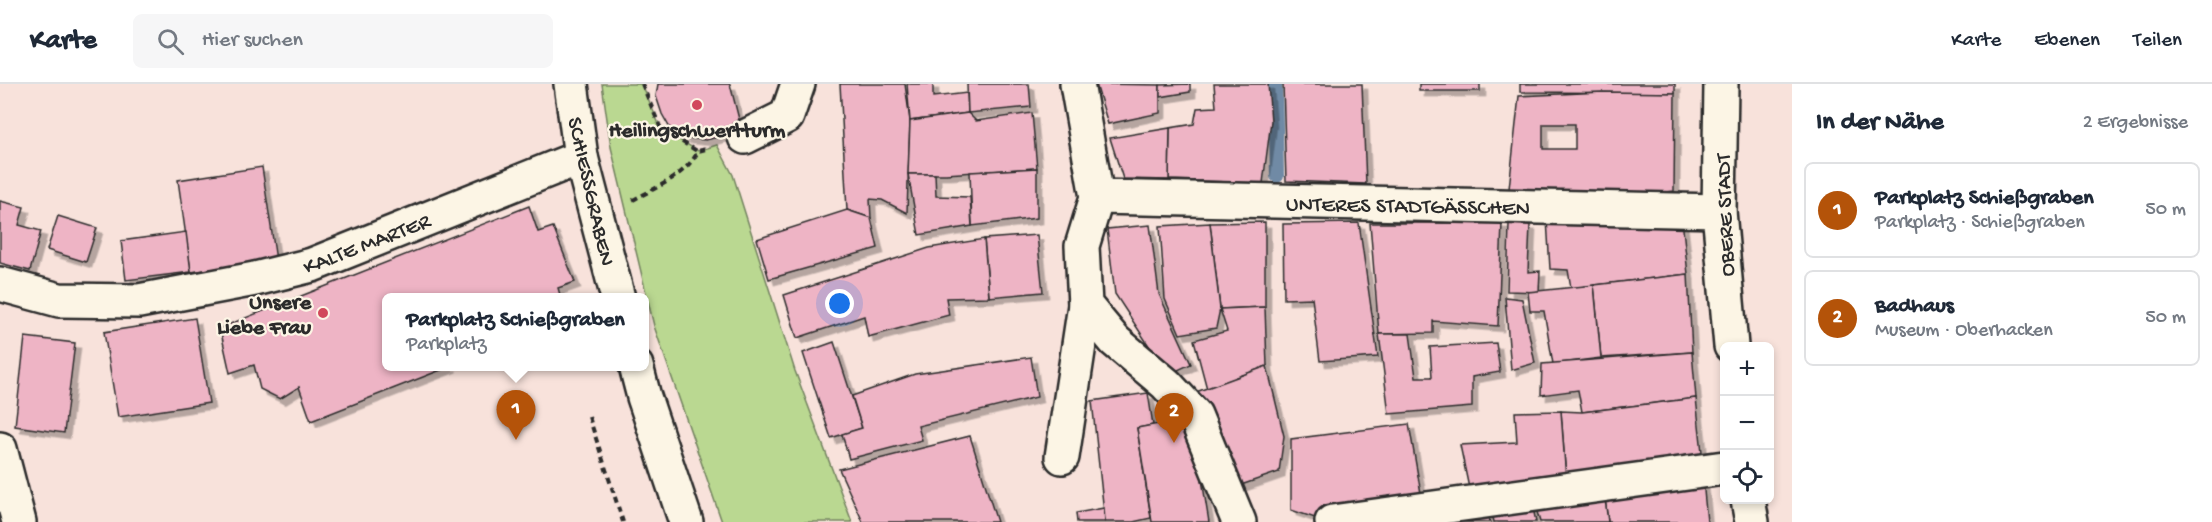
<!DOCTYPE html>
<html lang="de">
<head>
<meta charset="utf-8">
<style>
	body { margin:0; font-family:"Gochi Hand",sans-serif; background:#f6f6f7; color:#1f2937 }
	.controls { position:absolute; right:18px; bottom:18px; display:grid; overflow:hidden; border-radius:9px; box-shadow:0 3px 9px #0003 }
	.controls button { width:54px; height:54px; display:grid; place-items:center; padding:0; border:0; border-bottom:2px solid #e0e1e3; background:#fff; color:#1f2937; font:30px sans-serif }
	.you { position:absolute; left:840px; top:220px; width:21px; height:21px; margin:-15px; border:4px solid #fff; border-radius:50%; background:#1a73e8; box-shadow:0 0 0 9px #1a73e833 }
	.badge { display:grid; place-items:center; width:39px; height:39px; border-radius:50%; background:#b45309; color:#fff; font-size:20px; font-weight:700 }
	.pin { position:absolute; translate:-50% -50px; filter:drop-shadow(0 2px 3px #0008) }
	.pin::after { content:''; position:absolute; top:32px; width:21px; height:18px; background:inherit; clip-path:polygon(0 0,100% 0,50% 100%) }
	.popup { position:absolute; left:382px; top:209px; width:267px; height:78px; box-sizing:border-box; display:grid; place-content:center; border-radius:9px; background:#fff; filter:drop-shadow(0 2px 4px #0005); font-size:20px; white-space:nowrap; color:#747a83 }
	.popup b { font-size:22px; color:#1f2937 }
	.popup::after { content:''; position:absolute; left:50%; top:100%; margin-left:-12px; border:12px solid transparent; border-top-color:#fff }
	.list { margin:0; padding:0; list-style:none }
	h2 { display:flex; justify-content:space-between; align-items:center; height:78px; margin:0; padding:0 24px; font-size:26px }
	h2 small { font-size:20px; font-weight:400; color:#747a83 }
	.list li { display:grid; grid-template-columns:39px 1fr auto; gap:18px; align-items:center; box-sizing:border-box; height:96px; margin:0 12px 12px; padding:0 12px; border:2px solid #e0e1e3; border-radius:9px }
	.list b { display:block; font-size:22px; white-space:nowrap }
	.list p { margin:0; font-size:20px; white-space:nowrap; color:#747a83 }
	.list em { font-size:20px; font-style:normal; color:#747a83 }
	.icon { flex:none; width:33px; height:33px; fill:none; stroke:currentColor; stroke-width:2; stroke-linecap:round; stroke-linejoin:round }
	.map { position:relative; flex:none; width:1792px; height:438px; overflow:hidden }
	header { display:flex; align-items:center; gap:36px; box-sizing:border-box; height:84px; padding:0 30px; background:#fff; border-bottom:2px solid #e0e1e3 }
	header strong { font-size:28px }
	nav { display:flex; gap:33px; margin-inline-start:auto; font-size:21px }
	.search { width:420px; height:54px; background:#f6f6f7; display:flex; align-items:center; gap:15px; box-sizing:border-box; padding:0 21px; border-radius:9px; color:#747a83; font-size:22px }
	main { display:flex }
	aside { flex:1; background:#fff }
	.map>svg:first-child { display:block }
</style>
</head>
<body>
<header>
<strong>Karte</strong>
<div class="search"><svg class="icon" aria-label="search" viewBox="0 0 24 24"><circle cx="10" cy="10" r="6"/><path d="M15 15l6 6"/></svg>Hier suchen</div>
<nav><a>Karte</a><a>Ebenen</a><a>Teilen</a></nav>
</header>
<main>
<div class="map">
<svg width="1792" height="438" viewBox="0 0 1792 438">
	<defs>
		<filter id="shadow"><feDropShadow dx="5.5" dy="5.5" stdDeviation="0" flood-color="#0004"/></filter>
	</defs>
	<rect width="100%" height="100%" fill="#f8e2db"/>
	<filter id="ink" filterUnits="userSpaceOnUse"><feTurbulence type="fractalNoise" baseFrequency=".0167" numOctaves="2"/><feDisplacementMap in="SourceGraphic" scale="12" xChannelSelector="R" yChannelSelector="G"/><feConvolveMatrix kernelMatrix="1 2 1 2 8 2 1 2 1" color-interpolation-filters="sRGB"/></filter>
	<g filter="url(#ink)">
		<polygon fill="#bad891" stroke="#72825e" stroke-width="1.5" points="602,0 642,0 661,45 698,67 717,61 733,91 795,287 852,438 722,438 654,242 611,63"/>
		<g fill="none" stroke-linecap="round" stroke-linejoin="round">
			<polyline stroke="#6f8aa5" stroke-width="14" points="1275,0 1277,92"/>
		</g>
		<g fill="#eeb4c5" stroke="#2b2b2b" stroke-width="1.5" fill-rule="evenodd" filter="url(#shadow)">
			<polygon points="658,0 730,0 742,47 706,56 686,54 671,46 662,30 656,12"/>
			<polygon points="840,0 905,0 910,37 907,129 882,116 870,115 871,134 847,126"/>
			<polygon points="907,0 933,0 933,13 967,9 968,29 910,37"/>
			<polygon points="967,0 1029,0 1031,23 968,29"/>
			<polygon points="1096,0 1160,1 1160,29 1108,40"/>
			<polygon points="1190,0 1190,8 1160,13 1160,1"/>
			<polygon points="1214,0 1268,0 1271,37 1263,99 1169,96 1170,44 1194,40 1197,24 1216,23"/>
			<polygon points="1283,0 1362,0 1366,100 1286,97"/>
			<rect x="1419" y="0" width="61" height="7"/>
			<polygon points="1520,0 1675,0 1675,9 1520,8"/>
			<path d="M1603,8L1675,9L1674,107L1604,116L1508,114L1519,12ZM1543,40H1575V65H1543Z"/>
			<polygon points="968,29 976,37 1032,29 1037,84 946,90 908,90 910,37"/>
			<polygon points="1170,44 1169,96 1123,95 1110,54"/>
			<polygon points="262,83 276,176 191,188 178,96"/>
			<polygon points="1037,84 1037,134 972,142 970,88"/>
			<polygon points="908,90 935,90 936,112 970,113 972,142 919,151"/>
			<polygon points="0,117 24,123 19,141 41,147 30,187 0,179"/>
			<polygon points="529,122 538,148 553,143 575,198 558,204 561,214 387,214 387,282 451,282 311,337 299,303 280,315 260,305 254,281 230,289 220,244"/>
			<polygon points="847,126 871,134 878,164 769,195 757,155"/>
			<polygon points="58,132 97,144 86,178 47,166"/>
			<polygon points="1547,135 1682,136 1688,190 1571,204 1568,186 1550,185"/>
			<polygon points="1265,138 1265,223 1220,225 1210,139"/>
			<polygon points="1210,139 1220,225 1216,244 1180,250 1165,215 1160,142"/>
			<polygon points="1359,139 1378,273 1320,277 1312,214 1284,215 1283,140"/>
			<polygon points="1370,139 1502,139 1498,242 1433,237 1433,249 1379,250"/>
			<polygon points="1509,140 1530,141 1528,188 1540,187 1539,208 1507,207"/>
			<polygon points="1150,141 1159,210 1191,280 1176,287 1157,274 1115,210 1107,145"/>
			<polygon points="186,148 191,188 126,196 121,157"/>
			<polygon points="1037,151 1043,208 989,213 984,155"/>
			<polygon points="984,155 989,213 946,214 949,231 868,253 864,232 797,254 784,211 929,164"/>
			<polygon points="1688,190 1692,268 1601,274 1594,201"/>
			<polygon points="1594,201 1601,274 1553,280 1544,227 1530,227 1528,208"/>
			<polygon points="1505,213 1522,215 1535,279 1511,286"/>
			<polygon points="1265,223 1267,282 1207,305 1194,256 1227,247 1220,225"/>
			<polygon points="195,234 209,319 118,333 104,248"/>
			<polygon points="1379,250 1410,250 1416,293 1432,293 1430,263 1496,259 1500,288 1472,293 1472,323 1389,330"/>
			<polygon points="25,253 75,259 64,349 15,342"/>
			<polygon points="834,258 862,344 831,354 803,269"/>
			<polygon points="1692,268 1696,314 1582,328 1578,306 1541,311 1542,280"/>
			<polygon points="1031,273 1037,313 918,342 922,356 849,375 842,350 862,344 852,312 915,290"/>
			<polygon points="1267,282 1284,352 1279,388 1241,401 1196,308"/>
			<polygon points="1148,309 1153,341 1137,344 1151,434 1133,438 1105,438 1092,317"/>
			<polygon points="1696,314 1703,377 1566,396 1561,327 1582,328"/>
			<polygon points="1561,327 1566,396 1470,409 1460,361 1517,358 1515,328"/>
			<polygon points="1177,331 1177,337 1192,335 1209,438 1152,438 1137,344 1159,340 1158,334"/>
			<polygon points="1409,340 1422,415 1315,434 1291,426 1291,355"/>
			<polygon points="970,352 997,438 863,438 839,385"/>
			<polygon points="1703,396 1707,438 1608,438 1604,407"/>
			<polygon points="1604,407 1608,438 1540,438 1534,418"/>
			<polygon points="1532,419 1536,438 1494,438 1491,425"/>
			<polygon points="1104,424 1105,438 1077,438 1076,429"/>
			<polygon points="1487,426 1490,438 1451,438"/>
		</g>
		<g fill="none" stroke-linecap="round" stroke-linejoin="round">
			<g stroke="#2b2b2b" stroke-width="38">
				<g id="minor">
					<polyline points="571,0 581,73 618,214"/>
					<polyline points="1077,0 1097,113 1082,162 1085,221 1115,257 1166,300 1195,331 1239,438"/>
					<polyline points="1721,0 1719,127 1731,262"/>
					<polyline points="745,53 787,32 798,0"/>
					<polyline points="1097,113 1719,127"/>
					<polyline points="0,200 59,216 139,217 255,195 312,181 581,73"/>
					<polyline points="636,282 644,313 686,438"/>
					<polyline points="0,365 19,438"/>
					<polyline points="1062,373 1085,221"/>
					<polyline points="1748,416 1752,438"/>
					<polyline points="1332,438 1724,384"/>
				</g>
			</g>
			<g stroke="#2b2b2b" stroke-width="4" stroke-dasharray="6 4.5" stroke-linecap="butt">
				<polyline points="642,0 661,45 697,67"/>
				<path d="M633,116C655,104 687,91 698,67L706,65"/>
				<polyline points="589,333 623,438"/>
			</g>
			<use href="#minor" stroke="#fcf5e5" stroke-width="33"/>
		</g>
	</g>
	<g fill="#d1495b" stroke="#fcf5e5" stroke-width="2">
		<circle cx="697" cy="21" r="6"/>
		<circle cx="323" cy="229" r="6"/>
	</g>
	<g text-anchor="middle" stroke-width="4.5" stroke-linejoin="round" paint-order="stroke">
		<g font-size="22" font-weight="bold" fill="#2b2b2b" stroke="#fcf5e5">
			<text x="697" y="52">Heilingschwertturm</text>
			<text x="311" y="224" text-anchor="end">Unsere<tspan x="311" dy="25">Liebe Frau</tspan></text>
		</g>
		<g font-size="22" fill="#2b2b2b" stroke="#fcf5e5">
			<text transform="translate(593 107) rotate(77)" y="8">SCHIESSGRABEN</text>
			<text transform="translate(1408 120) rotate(1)" y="8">UNTERES STADTGÄSSCHEN</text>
			<text transform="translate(1723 131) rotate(-92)" y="8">OBERE STADT</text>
			<text transform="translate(366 158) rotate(-21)" y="8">KALTE MARTER</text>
		</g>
	</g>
</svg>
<div class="controls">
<button>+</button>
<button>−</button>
<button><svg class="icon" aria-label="locate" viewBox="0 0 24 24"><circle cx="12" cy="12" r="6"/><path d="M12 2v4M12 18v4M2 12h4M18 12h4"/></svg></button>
</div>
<div class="you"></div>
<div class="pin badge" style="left:516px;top:356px">1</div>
<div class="popup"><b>Parkplatz Schießgraben</b>Parkplatz</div>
<div class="pin badge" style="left:1174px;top:359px">2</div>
</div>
<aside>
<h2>In der Nähe<small>2 Ergebnisse</small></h2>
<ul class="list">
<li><span class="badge">1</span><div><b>Parkplatz Schießgraben</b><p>Parkplatz · Schießgraben</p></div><em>50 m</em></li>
<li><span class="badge">2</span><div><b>Badhaus</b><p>Museum · Oberhacken</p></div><em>50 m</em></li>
</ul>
</aside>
</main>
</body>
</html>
